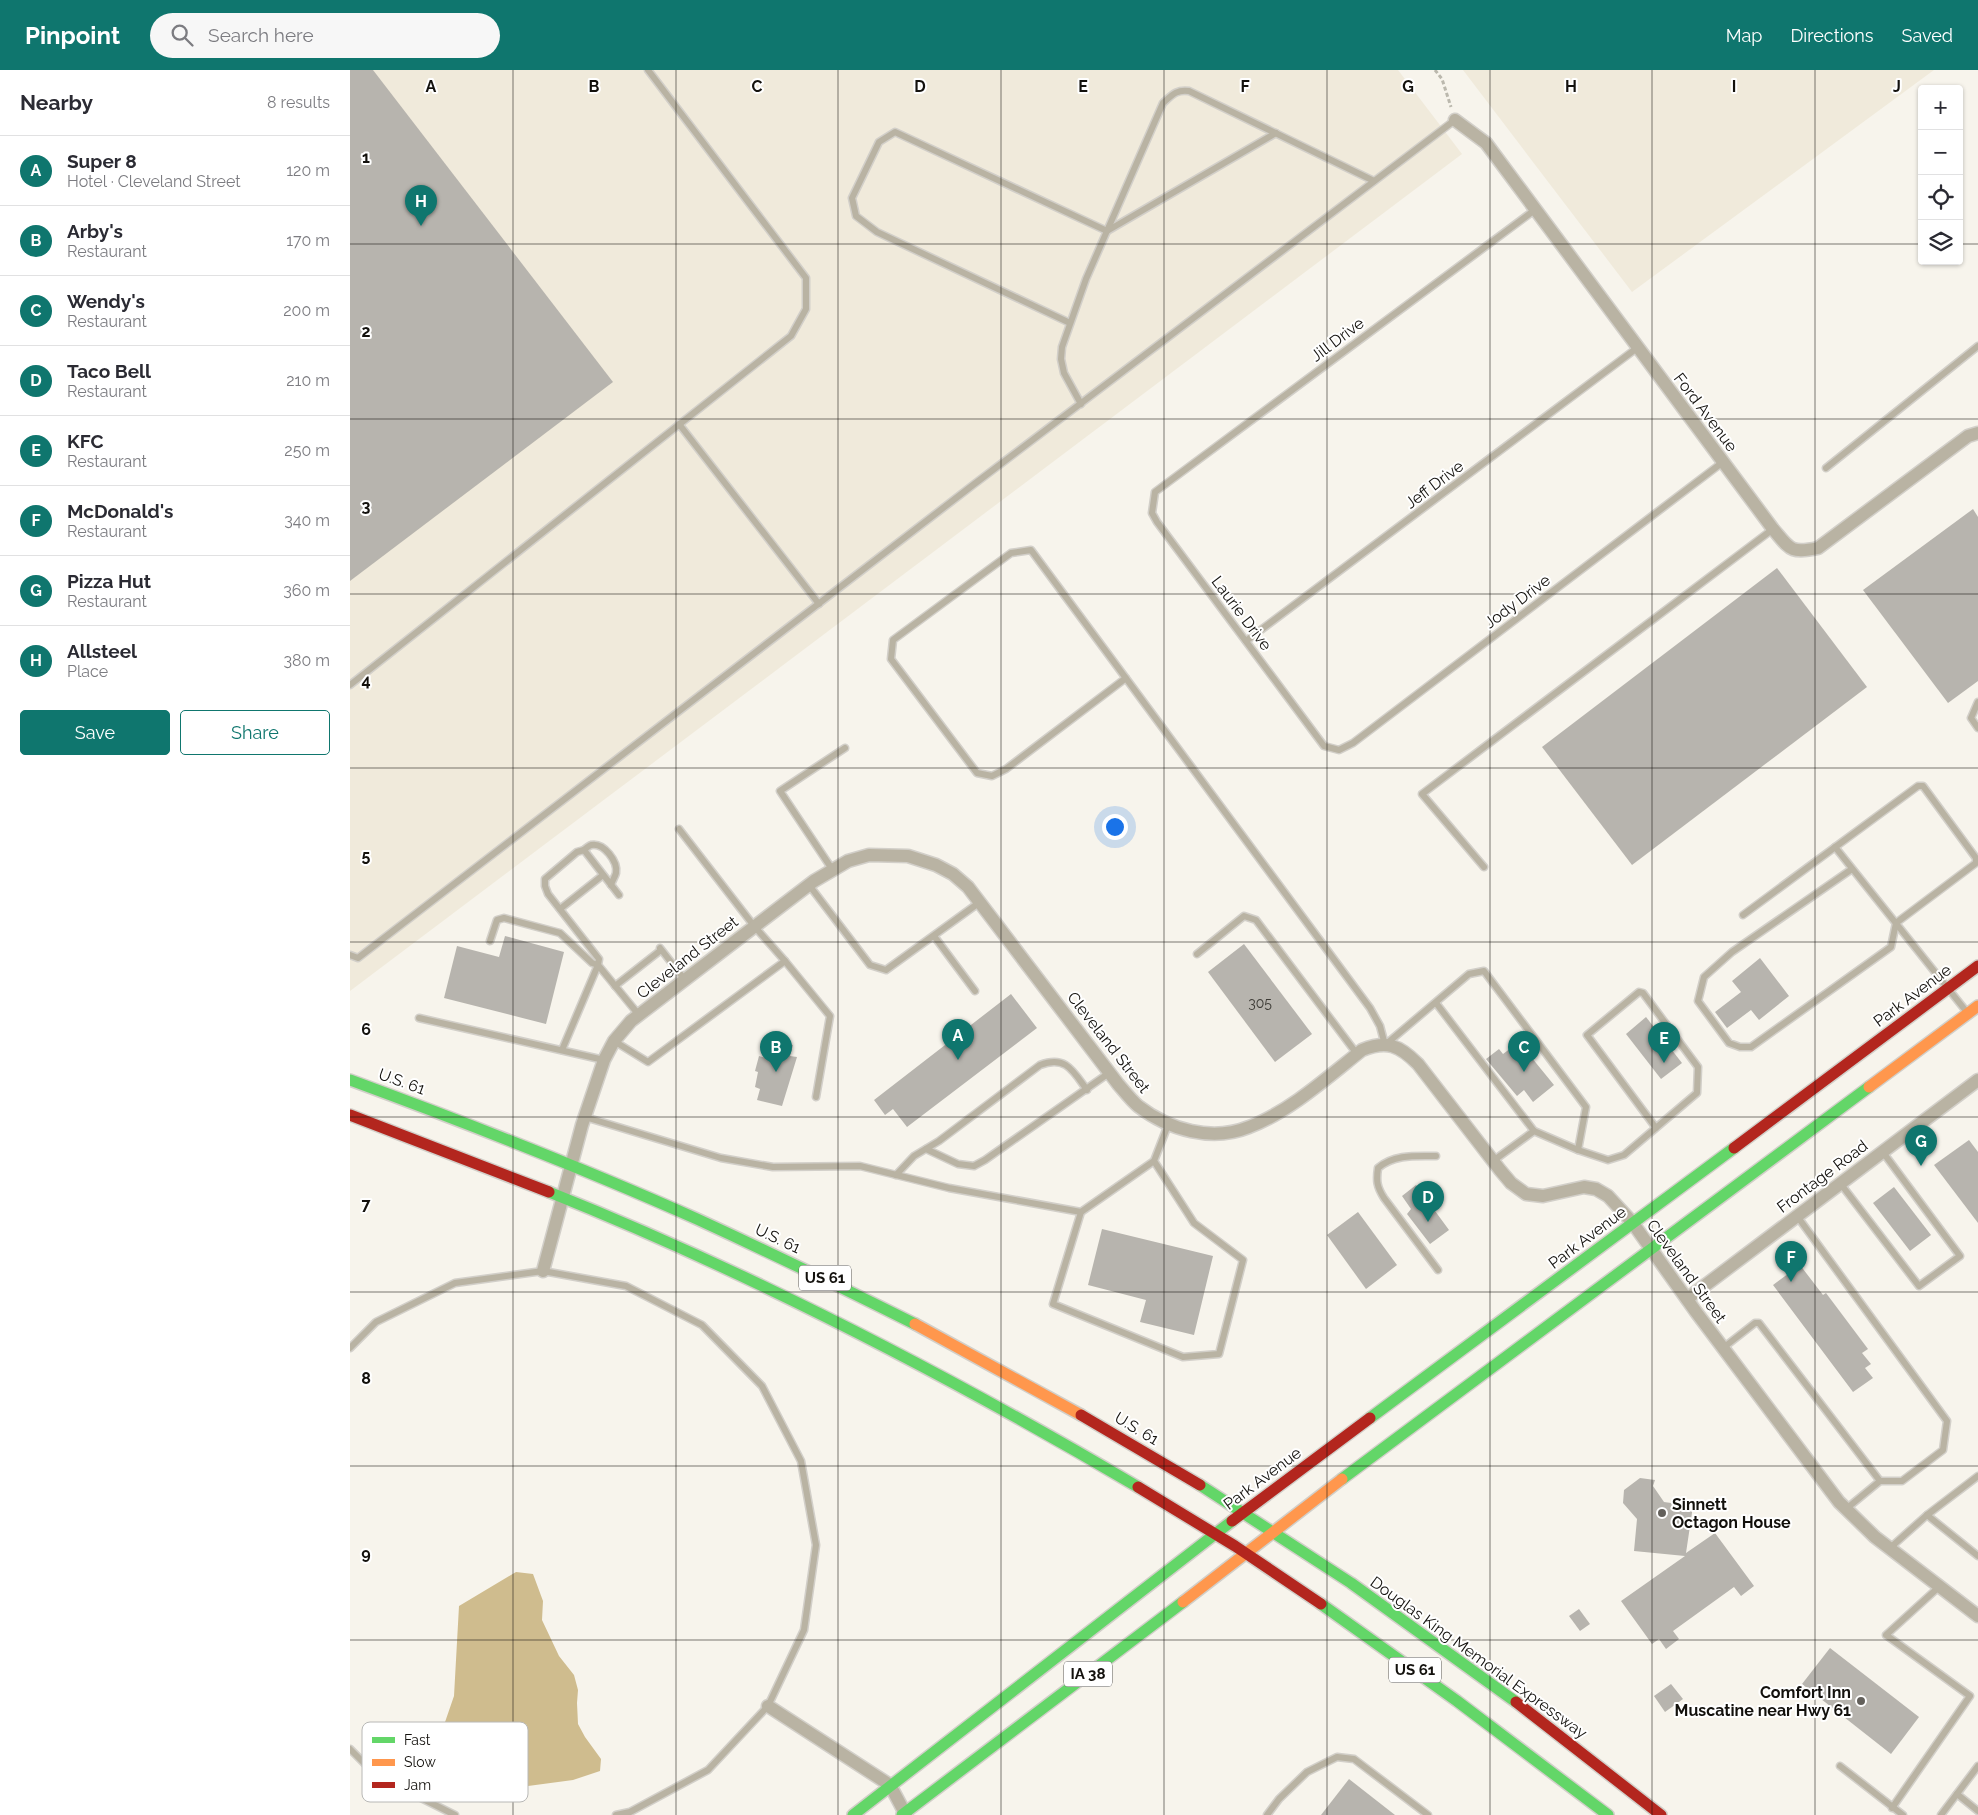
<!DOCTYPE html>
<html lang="en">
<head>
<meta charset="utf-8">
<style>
	body { margin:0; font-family:Raleway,sans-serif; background:#f7f7f7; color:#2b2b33 }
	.controls { position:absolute; right:15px; top:15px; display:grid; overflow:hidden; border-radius:5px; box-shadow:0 1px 4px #0004 }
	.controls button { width:45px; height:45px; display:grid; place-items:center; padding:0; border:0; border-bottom:1px solid #e1e1e2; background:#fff; color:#2b2b33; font:25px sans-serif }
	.you { position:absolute; left:764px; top:756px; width:18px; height:18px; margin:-12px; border:4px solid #fff; border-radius:50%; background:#1a73e8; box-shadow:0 0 0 8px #1a73e833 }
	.badge { display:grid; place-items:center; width:32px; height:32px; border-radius:50%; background:#0f766e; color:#fff; font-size:16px; font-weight:700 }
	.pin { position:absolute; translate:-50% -41px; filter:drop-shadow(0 1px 2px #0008) }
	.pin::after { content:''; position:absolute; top:26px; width:18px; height:15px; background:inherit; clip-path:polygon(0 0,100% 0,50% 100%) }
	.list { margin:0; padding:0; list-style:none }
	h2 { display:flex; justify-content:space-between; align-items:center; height:65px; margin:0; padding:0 20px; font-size:21px }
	h2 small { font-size:16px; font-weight:400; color:#7c7c81 }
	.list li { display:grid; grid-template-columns:32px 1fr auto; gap:15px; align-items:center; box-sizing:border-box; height:70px; padding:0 20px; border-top:1px solid #e1e1e2 }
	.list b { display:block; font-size:19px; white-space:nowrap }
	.list p { margin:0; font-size:16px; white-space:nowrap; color:#7c7c81 }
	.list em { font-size:16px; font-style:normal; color:#7c7c81 }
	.actions { display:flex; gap:10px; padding:15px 20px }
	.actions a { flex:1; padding:11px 0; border:1px solid #0f766e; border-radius:5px; text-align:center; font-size:18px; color:#0f766e }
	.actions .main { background:#0f766e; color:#fff }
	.icon { flex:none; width:28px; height:28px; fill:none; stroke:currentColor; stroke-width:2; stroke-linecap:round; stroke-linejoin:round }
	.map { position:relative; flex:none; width:1628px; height:1745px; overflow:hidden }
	header { display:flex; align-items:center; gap:30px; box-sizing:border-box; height:70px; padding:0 25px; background:#0f766e; color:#fff }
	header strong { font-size:24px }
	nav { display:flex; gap:28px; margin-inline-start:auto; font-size:18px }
	.search { width:350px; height:45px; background:#f7f7f7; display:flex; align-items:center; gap:12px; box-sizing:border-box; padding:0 18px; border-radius:28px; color:#7c7c81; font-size:19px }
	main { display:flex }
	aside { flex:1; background:#fff }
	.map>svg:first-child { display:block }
</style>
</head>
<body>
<header>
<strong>Pinpoint</strong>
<div class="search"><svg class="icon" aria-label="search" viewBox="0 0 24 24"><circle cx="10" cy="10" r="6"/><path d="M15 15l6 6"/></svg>Search here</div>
<nav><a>Map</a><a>Directions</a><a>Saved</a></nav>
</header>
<main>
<aside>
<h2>Nearby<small>8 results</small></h2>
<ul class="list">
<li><span class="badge">A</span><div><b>Super 8</b><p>Hotel · Cleveland Street</p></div><em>120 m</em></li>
<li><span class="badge">B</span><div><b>Arby's</b><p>Restaurant</p></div><em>170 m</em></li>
<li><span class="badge">C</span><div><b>Wendy's</b><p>Restaurant</p></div><em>200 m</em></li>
<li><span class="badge">D</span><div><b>Taco Bell</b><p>Restaurant</p></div><em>210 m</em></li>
<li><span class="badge">E</span><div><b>KFC</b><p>Restaurant</p></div><em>250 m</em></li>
<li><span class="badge">F</span><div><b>McDonald's</b><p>Restaurant</p></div><em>340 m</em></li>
<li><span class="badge">G</span><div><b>Pizza Hut</b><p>Restaurant</p></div><em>360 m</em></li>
<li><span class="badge">H</span><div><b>Allsteel</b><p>Place</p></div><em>380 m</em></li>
</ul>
<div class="actions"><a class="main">Save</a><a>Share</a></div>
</aside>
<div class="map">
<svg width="1628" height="1745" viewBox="0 0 1628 1745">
	<rect width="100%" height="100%" fill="#f7f4ec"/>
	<g fill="#f0eadb">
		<polygon points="0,0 1048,0 1112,84 0,921"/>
		<polygon points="1113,0 1584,0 1282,222"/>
	</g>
	<polygon fill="#cfbc8e" points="166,1502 183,1504 193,1531 192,1550 209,1586 224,1605 228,1620 227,1633 228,1654 235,1667 251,1689 250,1701 223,1710 178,1716 117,1709 76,1695 77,1676 94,1655 104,1626 109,1536"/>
	<g fill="#b7b4ae">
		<polygon points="0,0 23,0 263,312 0,511"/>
		<polygon points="1623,439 1628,447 1628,611 1598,633 1513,520"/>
		<polygon points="1427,498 1517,617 1282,795 1192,677"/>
		<polygon points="155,866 214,882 196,954 94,928 107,876 149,887"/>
		<polygon points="894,874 962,964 925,992 858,902"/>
		<polygon points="1410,888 1439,926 1409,950 1401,940 1377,958 1365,942 1391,922 1382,911"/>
		<polygon points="661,924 687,958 557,1057 543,1039 535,1045 524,1030"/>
		<polygon points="1296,947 1332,993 1311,1009 1276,964"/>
		<polygon points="420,969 443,975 440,986 447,987 432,1036 407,1030 410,1019 405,1017 408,1002 405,1001 409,986 416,988"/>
		<polygon points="1169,972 1204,1015 1183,1032 1174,1020 1167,1026 1136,989 1149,979 1153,984"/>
		<polygon points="1619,1070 1628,1082 1628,1153 1584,1095"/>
		<polygon points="1066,1115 1099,1160 1080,1174 1057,1144 1061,1139 1052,1126"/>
		<polygon points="1544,1117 1581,1165 1560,1181 1523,1133"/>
		<polygon points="1008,1142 1047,1195 1016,1219 977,1165"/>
		<polygon points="752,1159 863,1186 844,1265 790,1252 796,1230 738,1215"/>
		<polygon points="1450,1195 1473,1225 1476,1223 1518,1279 1512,1283 1521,1294 1515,1298 1523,1308 1503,1322 1423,1215"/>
		<polygon points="1290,1408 1305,1410 1303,1416 1314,1432 1343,1436 1336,1483 1365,1463 1404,1516 1391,1526 1384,1517 1323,1561 1329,1569 1316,1579 1309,1569 1302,1574 1271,1531 1335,1486 1284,1481 1287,1449 1273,1433 1274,1420"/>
		<polygon points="1229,1539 1240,1554 1230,1561 1219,1546"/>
		<polygon points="1480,1578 1569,1647 1541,1684 1452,1614"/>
		<polygon points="1321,1614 1333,1629 1315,1642 1304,1626"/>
		<polygon points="999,1709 1045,1745 971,1745"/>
	</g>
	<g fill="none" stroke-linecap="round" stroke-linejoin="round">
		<g stroke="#d2cfc9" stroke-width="9">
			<g id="lane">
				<polyline points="1186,139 805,422 802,443 807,452 974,676 989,680 1003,673 1373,392"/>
				<polyline points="720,253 527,162 506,146 502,128 529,72 545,62 757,161 926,63"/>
				<path d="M731,334L714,303L711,289L712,277L736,209L813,33C822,25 827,19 839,21L1024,111"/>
				<polyline points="329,354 469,534"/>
				<polyline points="1476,398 1628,276"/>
				<polyline points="896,571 1287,278"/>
				<polyline points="776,608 656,699 642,706 627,703 541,589 543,570 661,483 681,480 1020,938 1030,956 1035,975 1119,904 1134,901 1236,1037 1228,1080"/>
				<polyline points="0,615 441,266 456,239 456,208 298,0"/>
				<polyline points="1628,632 1621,648 1628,658"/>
				<polyline points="329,759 404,856 435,891 480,946 466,1027"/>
				<polyline points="1485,777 1616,941"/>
				<path d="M234,780C235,779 240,775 241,775C254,772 268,792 266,803C265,807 262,811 261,815"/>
				<polyline points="1134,797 1072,724 1423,459"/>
				<polyline points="482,799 430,721 495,678"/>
				<polyline points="459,815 520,895 536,900 630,832"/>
				<polyline points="269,825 234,780 227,782 195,809 195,816 198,824 249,889 248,895 289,945"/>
				<polyline points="210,839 253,805"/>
				<polyline points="1393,845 1568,716 1573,716 1626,788 1626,793 1546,853 1541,877 1401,977 1390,977 1379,973 1348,931 1354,907 1382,882 1502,799"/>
				<polyline points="584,866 625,921"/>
				<polyline points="140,871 147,850 154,848 210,863 242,893 248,895 212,980"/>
				<polyline points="310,878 335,910"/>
				<polyline points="847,884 894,846 906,850 1007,984"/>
				<polyline points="0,885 8,888 623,415 1105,50"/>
				<polyline points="265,916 311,880"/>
				<polyline points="1086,933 1184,1061"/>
				<polyline points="69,948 254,990"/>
				<polyline points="264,971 298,992 435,891"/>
				<polyline points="235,1047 371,1088 423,1097 510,1096 599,1118 731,1142"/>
				<polyline points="576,1079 608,1094 624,1096 635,1090 759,1003"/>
				<path d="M1086,1086C1066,1086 1044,1084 1028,1098C1026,1111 1027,1117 1034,1128L1088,1200"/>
				<polyline points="804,1091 844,1153 893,1190 869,1284 833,1287 703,1234 731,1142 804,1091 818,1055"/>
				<polyline points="1143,1091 1184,1061 1228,1080 1258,1090 1274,1085 1347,1023 1348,997 1293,923 1289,922 1237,965 1306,1058"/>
				<path d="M546,1105L564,1086L589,1071L690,995C716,985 723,1001 737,1020"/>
				<polyline points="1490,1113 1569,1216 1610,1186 1532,1081"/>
				<polyline points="1447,1146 1597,1351 1593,1380 1552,1411 1530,1411 1496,1439"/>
				<polyline points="0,1278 26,1252 105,1213 193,1201 276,1216 352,1255 412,1316 451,1391 466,1475 454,1560 418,1636 358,1700 280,1742 266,1745"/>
				<polyline points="1373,1278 1405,1253 1409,1253 1530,1411"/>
				<polyline points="1577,1445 1628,1486"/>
				<polyline points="1540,1478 1577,1445 1628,1406"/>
				<polyline points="0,1679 27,1706 105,1745"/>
				<polyline points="1490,1696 1553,1745"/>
				<polyline points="1607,1724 1628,1741"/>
				<polyline points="1542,1738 1620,1626 1536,1565 1590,1516"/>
				<polyline points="917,1745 929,1729 957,1702 987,1687 1004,1689 1078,1745"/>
				<polyline points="1591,1745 1628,1696"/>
			</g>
		</g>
		<g stroke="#d2cfc9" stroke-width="15">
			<g id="street">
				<path d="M1105,50L1136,73L1423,459C1440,479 1440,484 1468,478L1618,366L1628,363"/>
				<path d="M193,1201L232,1055L254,990L264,971L281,951L464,811L498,791L519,785L558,786L586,795L603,804L618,817L768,1014C774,1021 781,1030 788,1036C819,1060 862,1072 899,1057C939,1042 978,1007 1012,980C1037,970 1049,975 1068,994L1150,1100L1161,1113L1176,1124L1193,1126L1234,1117L1246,1119L1258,1126L1282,1152L1346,1242L1489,1432L1525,1467L1628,1546"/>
				<polyline points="1337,1229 1628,1010"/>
				<polyline points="418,1636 540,1715 556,1745"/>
			</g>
		</g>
		<g stroke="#d2cfc9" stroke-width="14">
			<g id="fast">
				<path d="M0,1010C117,1053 233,1098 347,1149C421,1183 493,1218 565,1254"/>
				<path d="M199,1122C404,1204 598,1305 788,1417"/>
				<polyline points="1020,1348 1384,1078"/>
				<polyline points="992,1409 1519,1017"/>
				<polyline points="850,1415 1001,1513 1166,1632"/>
				<polyline points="971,1534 1107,1631 1258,1745"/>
				<polyline points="503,1745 882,1451"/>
				<polyline points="552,1745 833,1532"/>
			</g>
		</g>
		<g stroke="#d2cfc9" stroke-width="14">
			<g id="slow">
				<polyline points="1519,1017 1628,936"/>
				<polyline points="565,1254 731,1345"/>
				<polyline points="833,1532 992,1409"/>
			</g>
		</g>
		<g stroke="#d2cfc9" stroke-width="14">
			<g id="jam">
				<polyline points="0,1045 199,1122"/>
				<polyline points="1384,1078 1628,896"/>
				<polyline points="731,1345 850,1415"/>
				<polyline points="788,1417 885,1476 971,1534"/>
				<polyline points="882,1451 1020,1348"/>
				<polyline points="1166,1632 1311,1745"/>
			</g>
		</g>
		<polyline stroke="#bbb8ad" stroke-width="3" stroke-dasharray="4 2.5" stroke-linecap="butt" points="1085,0 1092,9 1101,37"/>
		<use href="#lane" stroke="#b9b3a3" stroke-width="6"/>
		<use href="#street" stroke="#b9b3a3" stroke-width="12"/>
		<use href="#fast" stroke="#63d668" stroke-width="11"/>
		<use href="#slow" stroke="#ff974d" stroke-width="11"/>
		<use href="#jam" stroke="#b3261e" stroke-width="11"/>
	</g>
	<path fill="none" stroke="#13110d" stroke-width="1" stroke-opacity="0.55" d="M163,0V1745M326,0V1745M488,0V1745M651,0V1745M814,0V1745M977,0V1745M1140,0V1745M1302,0V1745M1465,0V1745M0,174H1572M1609,174H1628M0,349H1628M0,524H1628M0,698H1628M0,872H1628M0,1047H1628M0,1222H1628M0,1396H1628M0,1570H1628"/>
	<g fill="#63605b" stroke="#fff" stroke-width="2">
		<circle cx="1312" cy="1443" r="5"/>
		<circle cx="1511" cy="1631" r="5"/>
	</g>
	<g text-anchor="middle" stroke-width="4" stroke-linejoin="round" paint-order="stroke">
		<g font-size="14" fill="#3c3a35">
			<text x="910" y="938">305</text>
		</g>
		<g fill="#fff" stroke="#5a5856" stroke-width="1">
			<rect x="449" y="1195.5" width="52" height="25" rx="4"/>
			<rect x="1039" y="1587.5" width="52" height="25" rx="4"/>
			<rect x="714" y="1591.5" width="48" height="25" rx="4"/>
		</g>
		<g font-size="15" font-weight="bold" fill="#13110d">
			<text x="475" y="1213">US 61</text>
			<text x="1065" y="1605">US 61</text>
			<text x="738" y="1609">IA 38</text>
		</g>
		<g font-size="16" fill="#13110d" stroke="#fff">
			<text transform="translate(987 269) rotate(-37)" y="6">Jill Drive</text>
			<text transform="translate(1356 342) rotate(53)" y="6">Ford Avenue</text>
			<text transform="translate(1084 414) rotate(-37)" y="6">Jeff Drive</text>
			<text transform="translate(1167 531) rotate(-37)" y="6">Jody Drive</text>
			<text transform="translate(892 543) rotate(53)" y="6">Laurie Drive</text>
			<text transform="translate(337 887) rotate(-38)" y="6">Cleveland Street</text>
			<text transform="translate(1562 925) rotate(-37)" y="6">Park Avenue</text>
			<text transform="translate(759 972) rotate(52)" y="6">Cleveland Street</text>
			<text transform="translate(52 1011) rotate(20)" y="6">U.S. 61</text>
			<text transform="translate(1472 1106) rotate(-37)" y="6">Frontage Road</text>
			<text transform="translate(1237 1167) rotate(-37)" y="6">Park Avenue</text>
			<text transform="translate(428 1168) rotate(25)" y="6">U.S. 61</text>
			<text transform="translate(1337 1201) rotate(54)" y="6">Cleveland Street</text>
			<text transform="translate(787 1358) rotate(31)" y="6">U.S. 61</text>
			<text transform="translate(912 1408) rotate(-37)" y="6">Park Avenue</text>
			<text transform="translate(1129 1587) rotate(36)" y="6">Douglas King Memorial Expressway</text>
		</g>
		<g font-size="16" font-weight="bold" fill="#13110d" stroke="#fff" text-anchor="start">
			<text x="1322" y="1440">Sinnett<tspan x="1322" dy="18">Octagon House</tspan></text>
			<text x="1501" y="1628" text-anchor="end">Comfort Inn<tspan x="1501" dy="18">Muscatine near Hwy 61</tspan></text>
		</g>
	</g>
	<rect x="12" y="1652" width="166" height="80" rx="8" fill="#fff" stroke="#b8b8b6" stroke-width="1"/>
	<rect x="22" y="1667" width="23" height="6" fill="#63d668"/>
	<rect x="22" y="1689" width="23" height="7" fill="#ff974d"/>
	<rect x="22" y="1712" width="23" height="6" fill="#b3261e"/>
	<g font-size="14" fill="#13110d">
		<text x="54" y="1675">Fast</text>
		<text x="54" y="1697">Slow</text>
		<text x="54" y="1720">Jam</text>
	</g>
	<g font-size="16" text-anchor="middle" font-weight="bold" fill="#13110d" stroke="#fff" stroke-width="4" stroke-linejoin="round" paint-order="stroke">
		<text x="81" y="22">A</text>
		<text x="244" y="22">B</text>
		<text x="407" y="22">C</text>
		<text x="570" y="22">D</text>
		<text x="733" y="22">E</text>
		<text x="895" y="22">F</text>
		<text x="1058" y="22">G</text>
		<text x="1221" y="22">H</text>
		<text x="1384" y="22">I</text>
		<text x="1547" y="22">J</text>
		<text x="16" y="93">1</text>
		<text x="16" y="267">2</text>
		<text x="16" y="442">3</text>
		<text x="16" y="616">4</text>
		<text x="16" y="791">5</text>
		<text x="16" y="965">6</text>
		<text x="16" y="1140">7</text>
		<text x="16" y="1314">8</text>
		<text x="16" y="1489">9</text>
	</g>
</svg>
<div class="controls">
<button>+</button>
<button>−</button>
<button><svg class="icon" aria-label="locate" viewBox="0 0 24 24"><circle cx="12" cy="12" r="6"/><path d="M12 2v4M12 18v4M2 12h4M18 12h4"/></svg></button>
<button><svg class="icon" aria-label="layers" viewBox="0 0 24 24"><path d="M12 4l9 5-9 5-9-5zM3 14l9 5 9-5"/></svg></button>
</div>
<div class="you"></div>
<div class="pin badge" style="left:608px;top:990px">A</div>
<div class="pin badge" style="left:426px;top:1002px">B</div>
<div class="pin badge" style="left:1174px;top:1002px">C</div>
<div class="pin badge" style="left:1078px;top:1152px">D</div>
<div class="pin badge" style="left:1314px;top:993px">E</div>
<div class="pin badge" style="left:1441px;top:1212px">F</div>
<div class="pin badge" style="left:1571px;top:1096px">G</div>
<div class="pin badge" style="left:71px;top:156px">H</div>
</div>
</main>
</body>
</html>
